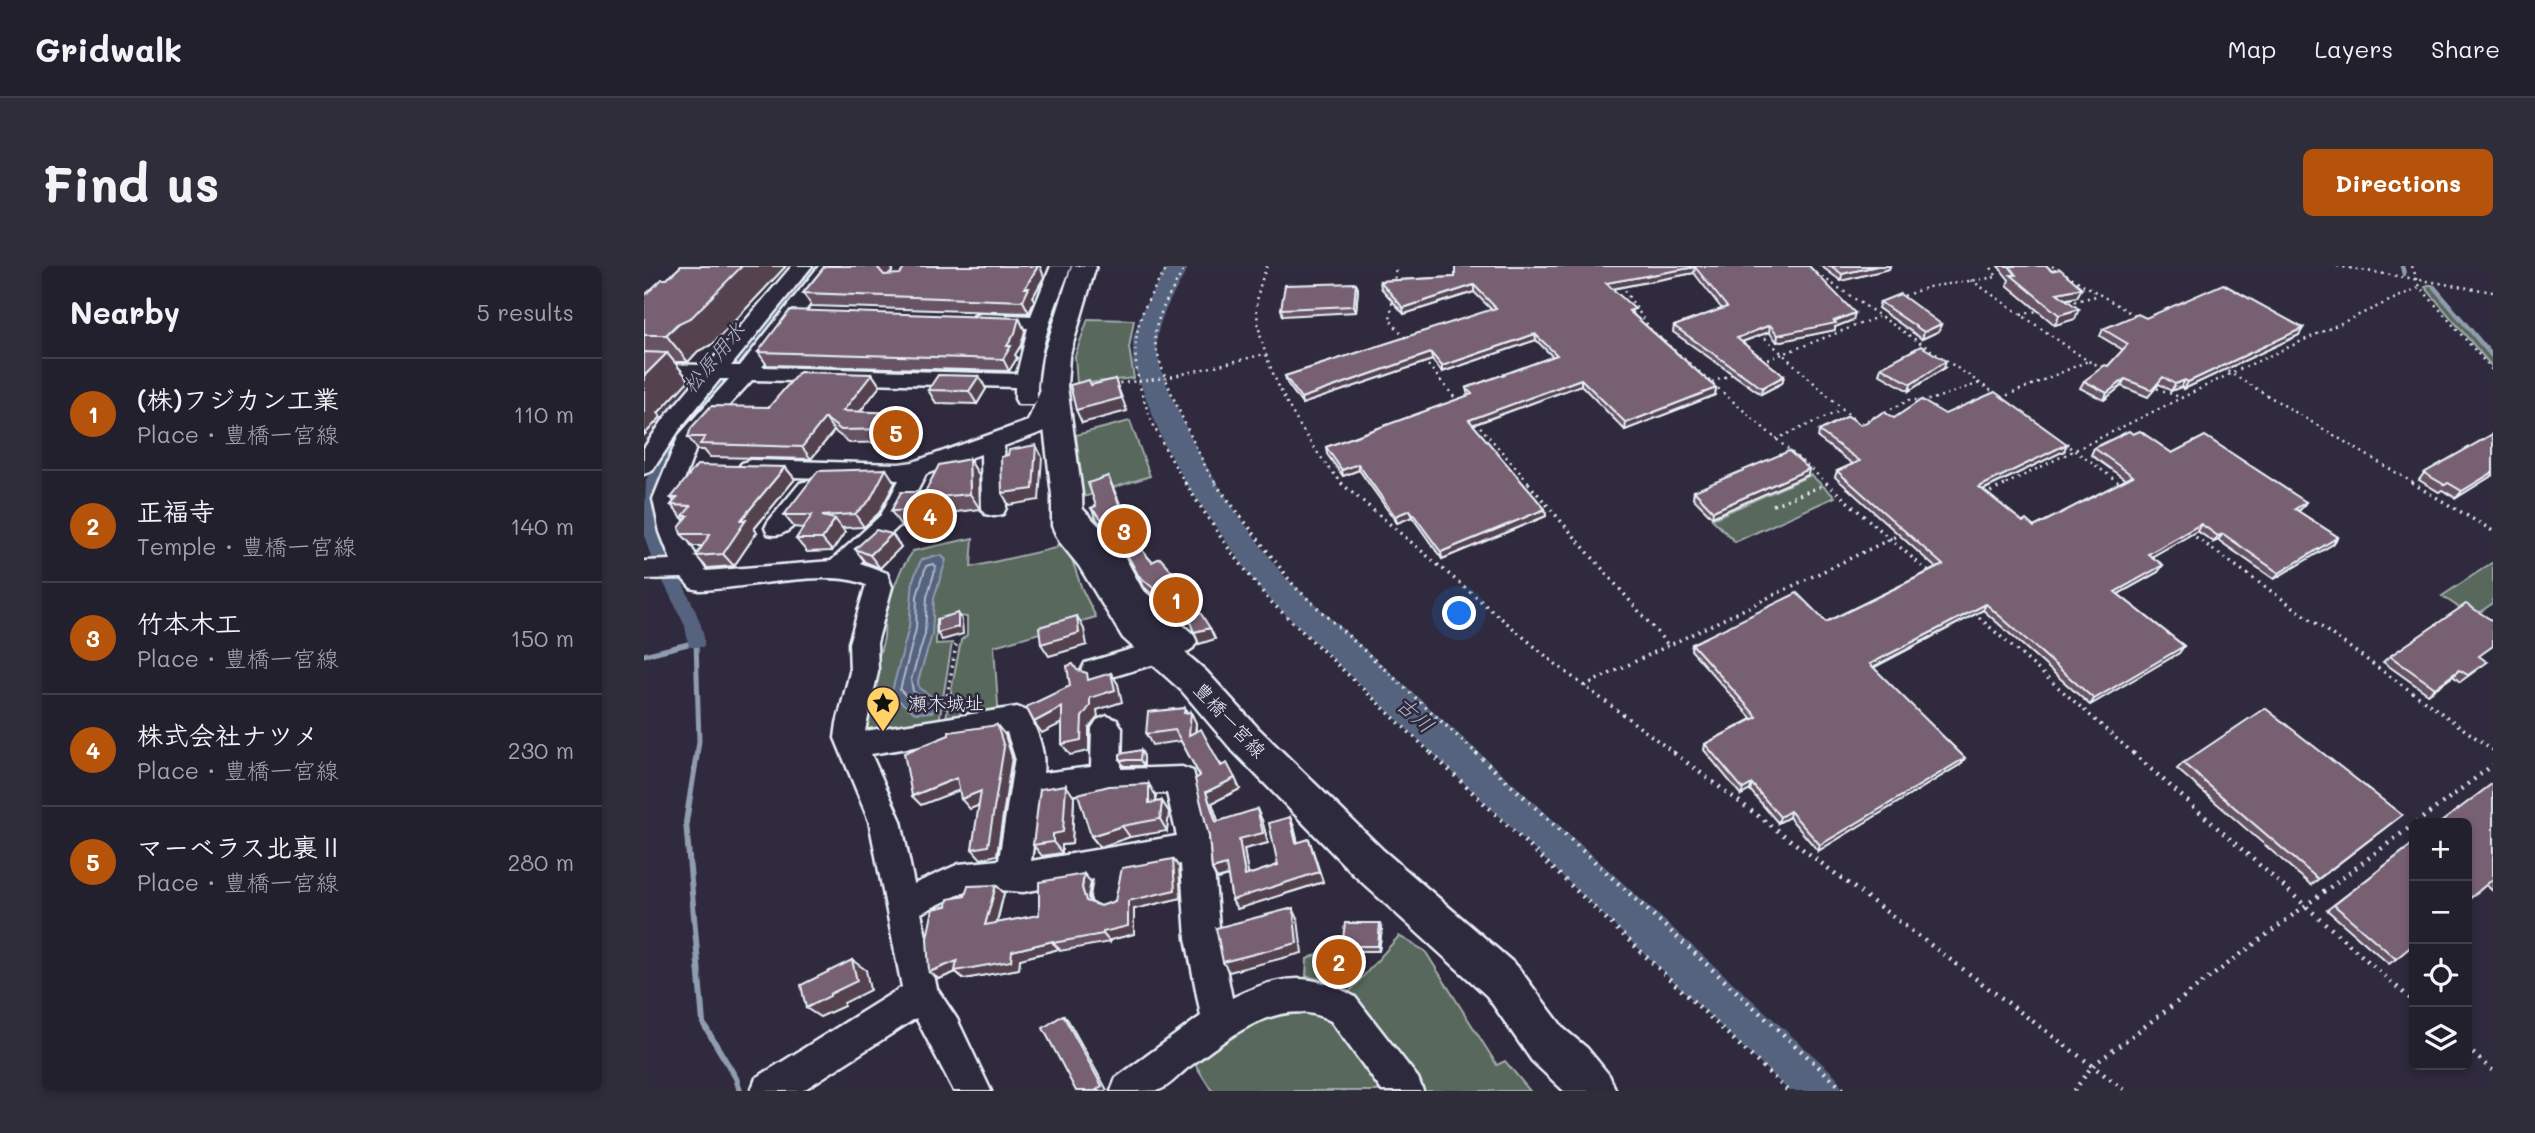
<!DOCTYPE html>
<html lang="en">
<head>
<meta charset="utf-8">
<style>
	body { margin:0; font-family:Mali,"Klee One",sans-serif; background:#2f2d3a; color:#f1f3f6 }
	.controls { position:absolute; right:21px; bottom:21px; display:grid; overflow:hidden; border-radius:10px; box-shadow:0 4px 10px #0003 }
	.controls button { width:63px; height:63px; display:grid; place-items:center; padding:0; border:0; border-bottom:2px solid #403e4a; background:#23202e; color:#f1f3f6; font:35px sans-serif }
	.you { position:absolute; left:816px; top:348px; width:24px; height:24px; margin:-18px; border:5px solid #fff; border-radius:50%; background:#1a73e8; box-shadow:0 0 0 10px #1a73e833 }
	.badge { display:grid; place-items:center; width:46px; height:46px; border-radius:50%; background:#b45309; color:#fff; font-size:23px; font-weight:700 }
	.pin { position:absolute; translate:-50% -50%; border:4px solid #fff; box-shadow:0 2px 7px #0006 }
	.list { margin:0; padding:0; list-style:none }
	h2 { display:flex; justify-content:space-between; align-items:center; height:91px; margin:0; padding:0 28px; font-size:30px }
	h2 small { font-size:23px; font-weight:400; color:#a3a3aa }
	.list li { display:grid; grid-template-columns:46px 1fr auto; gap:21px; align-items:center; box-sizing:border-box; height:112px; padding:0 28px; border-top:2px solid #403e4a }
	.list b { display:block; font-size:26px; white-space:nowrap }
	.list p { margin:0; font-size:23px; white-space:nowrap; color:#a3a3aa }
	.list em { font-size:23px; font-style:normal; color:#a3a3aa }
	.icon { flex:none; width:38px; height:38px; fill:none; stroke:currentColor; stroke-width:2; stroke-linecap:round; stroke-linejoin:round }
	.map { position:relative; flex:none; width:1849px; height:825px; overflow:hidden; border-radius:10px }
	header { display:flex; align-items:center; gap:42px; box-sizing:border-box; height:98px; padding:0 35px; background:#23202e; border-bottom:2px solid #403e4a }
	header strong { font-size:33px }
	nav { display:flex; gap:38px; margin-inline-start:auto; font-size:24px }
	.intro { display:flex; align-items:center; justify-content:space-between; box-sizing:border-box; height:168px; padding:0 42px }
	h1 { margin:0; font-size:49px }
	.button { padding:18px 32px; border-radius:10px; background:#b45309; color:#fff; font-size:24px; font-weight:700 }
	main { display:flex; gap:42px; padding:0 42px }
	aside { flex:1; background:#23202e; border-radius:10px; box-shadow:0 4px 10px #0003 }
	.map>svg:first-child { display:block }
</style>
</head>
<body>
<header>
<strong>Gridwalk</strong>
<nav><a>Map</a><a>Layers</a><a>Share</a></nav>
</header>
<div class="intro"><h1>Find us</h1><a class="button">Directions</a></div>
<main>
<aside>
<h2>Nearby<small>5 results</small></h2>
<ul class="list">
<li><span class="badge">1</span><div><b>(株)フジカン工業</b><p>Place · 豊橋一宮線</p></div><em>110 m</em></li>
<li><span class="badge">2</span><div><b>正福寺</b><p>Temple · 豊橋一宮線</p></div><em>140 m</em></li>
<li><span class="badge">3</span><div><b>竹本木工</b><p>Place · 豊橋一宮線</p></div><em>150 m</em></li>
<li><span class="badge">4</span><div><b>株式会社ナツメ</b><p>Place · 豊橋一宮線</p></div><em>230 m</em></li>
<li><span class="badge">5</span><div><b>マーベラス北裏Ⅱ</b><p>Place · 豊橋一宮線</p></div><em>280 m</em></li>
</ul>
</aside>
<div class="map">
<svg width="1849" height="825" viewBox="0 0 1849 825">
	<rect width="100%" height="100%" fill="#2f2a3d"/>
	<filter id="ink" filterUnits="userSpaceOnUse"><feTurbulence type="fractalNoise" baseFrequency=".0143" numOctaves="2"/><feDisplacementMap in="SourceGraphic" scale="14" xChannelSelector="R" yChannelSelector="G"/><feConvolveMatrix kernelMatrix="1 2 1 2 8 2 1 2 1" color-interpolation-filters="sRGB"/></filter>
	<g filter="url(#ink)">
		<polygon fill="#453a4d" points="0,107 57,112 14,161 0,182"/>
		<g fill="#59675d" stroke="#a0acaa" stroke-width="2">
			<polygon points="1784,19 1788,19 1849,92 1849,102 1781,21"/>
			<polygon points="444,53 490,54 485,82 490,112 433,118 431,90"/>
			<polygon points="486,155 506,210 440,231 432,169"/>
			<polygon points="1167,209 1191,231 1091,276 1068,253"/>
			<path d="M329,272L327,301L412,282L414,277L422,276L438,323L452,351L350,380L355,454L300,462L317,374L323,369V351C313,349 300,354 292,360V378L308,377L294,462L222,473L216,457L223,410L235,390L240,372L241,344L257,304L269,285Z"/>
			<polygon points="1849,296 1849,337 1829,351 1798,330"/>
			<polygon points="755,670 781,685 853,799 861,795 886,825 770,825 699,733"/>
			<polygon points="674,688 696,697 692,718 662,710 663,693"/>
			<polygon points="633,740 691,747 748,825 568,825 546,790"/>
		</g>
		<polygon fill="#56637f" stroke="#909caf" stroke-width="2" points="289,290 298,290 302,294 290,332 288,369 274,415 275,422 293,434 294,439 288,446 271,447 253,433 248,425 265,361 269,314 277,294"/>
		<g fill="none" stroke-linecap="round" stroke-linejoin="round">
			<polygon stroke="#aeb8c8" stroke-width="2" points="289,298 292,301 283,331 281,368 267,414 269,425 281,436 279,440 273,440 256,424 272,363 273,330 282,300"/>
			<g stroke="#909caf" stroke-width="4.5">
				<polyline points="1758,0 1760,8"/>
				<polyline points="1790,21 1849,91"/>
			</g>
			<polyline stroke="#909caf" stroke-width="5" points="0,389 52,376 55,475 53,489"/>
			<polyline stroke="#909caf" stroke-width="6" points="53,487 42,556 59,757 92,812 96,825"/>
			<path fill="#56637f" fill-rule="evenodd" d="M168,0H182C144,52 17,181 12,237C9,277 70,361 59,381H45L41,360L7,291L0,269L2,214L30,165Z"/>
			<path fill="#56637f" fill-rule="evenodd" d="M523,0H545C534,22 515,48 513,74C512,96 521,115 530,135C559,204 594,249 638,308L1192,810L1199,825H1145L616,324L545,222L520,178L489,99V72L499,43Z"/>
			<g stroke="#e8f1f8" stroke-width="5">
				<g id="minor">
					<path d="M148,0H168L87,100H96L175,0H195L118,101L373,108L384,62L337,60L330,58L327,54L330,50L337,48L387,50L407,0H427C410,43 392,86 393,133L401,115H417L420,120L401,165L360,180L362,242L359,248L350,250L341,248L338,242L337,188L282,208L255,260L216,297L243,307L248,321L233,377L234,406L221,465L373,441L383,445C393,464 402,485 399,507L447,501L448,462L453,454L463,450L473,454L478,462L477,503L538,501L549,505L568,581L576,672L588,732C634,709 666,705 711,731L774,812L779,825H738L687,755C636,726 580,775 541,804C534,810 524,821 515,824C506,825 478,825 467,825L472,812L557,750L542,672L537,598L482,608V619L475,642L463,646L451,642L447,631L450,613L379,626L356,624L318,627L277,647L293,723L313,753L347,825H310L272,752L158,825H107L112,812L258,721L225,555L191,472L193,457L206,406L205,377L222,319C187,301 98,323 56,324L47,322L38,312L0,313V295L27,294L16,266L9,233L35,169L85,113H76L38,160L8,205L0,208V182L22,150L54,112L0,110V98L64,99ZM108,114L371,121V133L374,138H390L393,134L384,155L269,196L255,198L106,194L98,197L94,202L98,207L106,210L255,214L237,249L187,295L62,305L45,278L33,233L56,171ZM363,466L371,491L355,594L315,598L270,618L257,555L227,488ZM446,526L457,529L523,527L533,570L387,595L395,533Z"/>
					<path d="M164,215L172,217L176,223L172,229C160,245 147,275 124,268L121,262L124,256L156,217Z"/>
					<polygon points="424,235 433,237 476,282 498,323 549,368 553,375 549,382 537,390 451,416 441,413 437,405 441,397 521,373 512,363 495,353 479,336 457,293 415,249 412,243 415,237"/>
				</g>
			</g>
			<g stroke="#e8f1f8" stroke-width="5">
				<polygon id="major" points="428,0 452,0 425,91 423,120 438,229 439,262 457,284 503,354 562,405 614,462 739,584 873,700 920,763 943,782 965,809 972,825 920,825 888,795 843,730 711,610 588,484 538,425 479,372 435,300 415,275 408,260 408,229 395,120 399,91"/>
			</g>
			<g stroke="#e8f1f8" stroke-width="2.5" stroke-dasharray="2 4.5" stroke-linecap="butt">
				<path d="M525,0C512,19 499,39 494,62C482,115 515,175 542,218"/>
				<path d="M542,0C531,20 514,45 511,68C508,95 552,180 565,208L573,218"/>
				<path d="M623,0C617,15 612,30 613,47C616,100 663,180 699,218"/>
				<polyline points="1162,0 1352,128"/>
				<polyline points="1408,0 1415,4"/>
				<polyline points="1693,0 1849,26"/>
				<polyline points="1768,0 1776,21 1849,105"/>
				<polyline points="1422,8 1493,51"/>
				<polyline points="1327,14 1444,95 1461,102"/>
				<polyline points="750,19 752,0"/>
				<polyline points="977,19 1007,64 1184,218"/>
				<polyline points="749,30 746,54 764,75"/>
				<polyline points="1254,32 1284,21 1353,11 1346,0"/>
				<polyline points="1424,37 1456,29"/>
				<polyline points="1377,49 1396,44"/>
				<polyline points="1121,72 1215,158 1266,134 1286,134 1336,117"/>
				<polyline points="780,94 815,137"/>
				<polyline points="1118,96 1234,51"/>
				<polyline points="1578,102 1771,218"/>
				<polyline points="1068,116 1092,107"/>
				<polyline points="469,118 522,112 621,88"/>
				<polyline points="1507,120 1538,132"/>
				<polyline points="1357,132 1444,95"/>
				<polyline points="832,156 886,218"/>
				<polyline points="1132,173 1198,144"/>
				<polyline points="1420,177 1477,218"/>
				<polyline points="1362,218 1588,107 1776,21"/>
			</g>
			<g stroke="#e8f1f8" stroke-width="3.5" stroke-dasharray="2 5" stroke-linecap="butt">
				<polyline points="541,217 582,279 624,333 789,489"/>
				<polyline points="571,217 651,321 834,489"/>
				<polyline points="697,217 915,401 1033,489"/>
				<polyline points="884,217 1025,380"/>
				<polyline points="1182,217 1288,309"/>
				<polyline points="1768,217 1849,265"/>
				<polyline points="1340,229 1365,217"/>
				<polyline points="1129,239 1178,220"/>
				<polyline points="1546,267 1849,484"/>
				<polyline points="1330,347 1491,489"/>
				<polyline points="940,420 1257,268"/>
				<polyline points="301,443 312,379"/>
			</g>
			<g stroke="#e8f1f8" stroke-width="4.5" stroke-dasharray="2 6" stroke-linecap="butt">
				<polyline points="787,487 1144,825"/>
				<polyline points="832,487 1201,825"/>
				<polyline points="1030,487 1482,825"/>
				<polyline points="1489,487 1770,736"/>
				<polyline points="1772,557 1849,499"/>
				<polyline points="1823,782 1849,805"/>
				<polyline points="1430,825 1448,800 1770,558"/>
			</g>
			<use href="#minor" fill="#2f2a3d" fill-rule="evenodd"/>
			<use href="#major" fill="#2f2a3d" fill-rule="evenodd"/>
		</g>
		<g fill="#675363" stroke="#e8f1f8" stroke-width="2">
			<polygon points="37,0 142,0 69,78 54,85 44,96 30,96 45,114 14,147 17,151 0,169 0,30 23,13"/>
			<polygon points="181,0 247,0 249,4 246,9 400,11 389,31 391,34 385,47 168,40 159,27"/>
			<polygon points="811,0 1165,0 1209,54 1191,61 1191,64 1133,76 1125,66 1098,76 1140,110 1138,117 1117,128 1029,66 1030,60 1078,43 1050,7 968,23 991,50 1072,122 1071,129 981,164 937,119 829,159 901,243 902,250 798,293 768,251 753,257 715,204 699,210 683,188 682,181 824,130 822,122 909,91 892,74 798,106 788,94 658,138 643,117 641,110 848,44 830,26 760,48 737,22 736,15 811,11"/>
			<polygon points="1177,0 1246,0 1245,3 1197,15"/>
			<polygon points="1354,0 1403,0 1433,31 1422,34 1431,53 1411,59 1363,19 1365,14"/>
			<polygon points="712,17 714,23 712,46 639,50 637,43"/>
			<polygon points="1236,36 1297,58 1295,65 1278,73 1234,42"/>
			<polygon points="375,52 381,65 377,79 371,89 373,92 365,105 123,99 114,86"/>
			<polygon points="1502,52 1659,62 1655,69 1540,123 1537,121 1527,125 1515,118 1504,131 1477,120 1460,134 1436,122 1440,115 1464,100 1479,84 1456,70 1459,63"/>
			<polygon points="1237,101 1300,102 1265,125 1235,108"/>
			<polygon points="228,108 236,120 216,146 270,159 259,176 206,177 190,165 167,193 66,191 60,184 54,184 44,171 125,141"/>
			<polygon points="335,110 342,123 333,138 292,137 284,124"/>
			<polygon points="1301,148 1420,185 1339,224 1379,256 1390,261 1482,214 1447,189 1450,182 1489,168 1528,187 1662,236 1657,243 1654,245 1694,271 1689,278 1630,313 1574,274 1570,276 1553,265 1507,291 1519,299 1514,306 1474,328 1540,380 1535,387 1446,439 1339,344 1229,402 1321,492 1317,498 1174,585 1145,551 1134,557 1106,524 1097,529 1060,484 1061,478 1108,453 1047,384 1048,378 1182,356 1292,302 1191,211 1193,205 1209,198 1174,172 1175,165 1217,159 1250,152"/>
			<polygon points="1849,168 1849,209 1812,232 1798,224 1795,226 1775,214 1780,207"/>
			<polygon points="325,193 335,209 336,243 305,247 299,259 258,261 247,245 281,226"/>
			<polygon points="141,201 151,213 110,263 113,266 90,300 63,302 52,290 58,280 49,280 37,268 42,253 38,252 27,239 30,235 27,232"/>
			<polygon points="1164,209 1068,251 1049,232 1050,225"/>
			<polygon points="464,210 477,240 496,266 502,278 495,281 566,362 571,373 555,378 544,350 535,352 500,321 478,281 453,254 447,242 452,240"/>
			<polygon points="251,217 235,247 220,261 198,262 201,266 188,285 163,286 152,273 159,262 150,261 140,249"/>
			<polygon points="248,268 257,281 236,302 221,296 211,283"/>
			<polygon points="1746,390 1843,396 1816,416 1809,410 1784,428 1739,396"/>
			<polygon points="543,447 552,457 552,466 596,523 568,537 574,555 618,554 624,577 600,583 604,609 634,599 646,551 650,561 654,577 665,573 679,616 593,643 588,634 584,610 573,613 568,603 565,570 556,510 537,475 508,479 502,468"/>
			<polygon points="500,490 500,500 480,500 476,494"/>
			<polygon points="1539,497 1758,549 1667,619 1533,503"/>
			<polygon points="1849,517 1849,625 1842,619"/>
			<polygon points="512,530 512,536 518,535 525,546 523,565 486,571 456,581 447,570"/>
			<polygon points="430,531 428,578 418,579 418,587 398,590 389,579"/>
			<polygon points="1770,577 1752,693 1745,698 1683,644"/>
			<polygon points="529,593 535,601 537,632 490,643 490,668 466,674 466,676 416,685 415,683 376,693 375,703 320,713 312,706 295,713 303,640 321,630 360,627 353,657 395,649 447,616 444,631 446,636 457,640 471,635"/>
			<polygon points="738,662 735,685 700,685 698,680"/>
		</g>
		<g fill="#544350" stroke="#e8f1f8" stroke-width="2">
			<polygon points="98,0 142,0 69,78 54,85 44,96 22,69"/>
			<polygon points="236,0 247,0 249,4 241,15 234,2"/>
			<polygon points="394,0 396,0 400,11 389,31 391,34 385,47 379,35 381,22"/>
			<polygon points="1233,0 1246,0 1245,3 1197,15 1198,8"/>
			<polygon points="1051,1 1050,7 962,24 962,17"/>
			<polygon points="712,17 714,23 712,46 710,40"/>
			<polygon points="830,19 830,26 760,48 759,42"/>
			<polygon points="1438,22 1433,31 1409,36 1413,27"/>
			<polygon points="1435,43 1431,53 1411,59 1415,49"/>
			<polygon points="1211,47 1209,54 1191,61 1191,64 1133,76 1134,69 1190,55"/>
			<polygon points="375,52 381,65 377,79 371,89 373,92 365,105 359,93 363,80"/>
			<polygon points="1297,58 1295,65 1278,73 1280,66"/>
			<polygon points="1126,59 1125,66 1092,78 1093,72"/>
			<polygon points="1659,62 1655,69 1540,123 1544,116"/>
			<polygon points="891,68 892,74 798,106 798,100"/>
			<polygon points="23,87 45,114 14,147 17,151 0,169 0,110"/>
			<polygon points="787,87 788,94 658,138 657,132"/>
			<polygon points="1302,95 1300,102 1265,125 1267,118"/>
			<polygon points="228,108 236,120 207,157 199,145"/>
			<polygon points="335,110 342,123 333,138 325,125"/>
			<polygon points="1140,110 1138,117 1117,128 1118,122"/>
			<polygon points="471,113 483,145 438,157 432,144"/>
			<polygon points="937,113 937,119 825,160 825,154"/>
			<polygon points="1481,113 1477,120 1460,134 1463,127"/>
			<polygon points="1541,114 1537,121 1527,125 1531,118"/>
			<polygon points="1072,122 1071,129 981,164 982,157"/>
			<polygon points="262,147 270,159 259,176 251,163"/>
			<polygon points="181,152 190,165 167,193 158,181"/>
			<polygon points="1423,178 1420,185 1332,227 1335,221"/>
			<polygon points="392,179 398,191 395,234 365,239 358,227"/>
			<polygon points="325,193 335,209 336,243 326,228"/>
			<polygon points="714,198 715,204 699,210 698,204"/>
			<polygon points="141,201 151,213 110,263 113,266 90,300 79,288 97,254"/>
			<polygon points="242,203 251,217 235,247 220,261 211,248"/>
			<polygon points="1165,203 1164,209 1068,251 1069,245"/>
			<polygon points="1849,206 1849,209 1812,232 1818,225"/>
			<polygon points="294,231 305,247 299,259 288,244"/>
			<polygon points="1662,236 1657,243 1646,249 1651,243"/>
			<polygon points="901,243 902,250 798,293 797,286"/>
			<polygon points="766,244 768,251 753,257 751,250"/>
			<polygon points="191,253 201,266 188,285 178,273"/>
			<polygon points="1557,258 1553,265 1500,295 1504,288"/>
			<polygon points="496,266 502,278 492,282 486,270"/>
			<polygon points="248,268 257,281 236,302 226,289"/>
			<polygon points="1579,268 1574,274 1570,276 1574,270"/>
			<polygon points="1694,271 1689,278 1630,313 1635,307"/>
			<polygon points="1519,299 1514,306 1467,332 1471,326"/>
			<polygon points="539,338 545,349 535,352 530,340"/>
			<polygon points="1342,338 1339,344 1223,404 1226,398"/>
			<polygon points="314,347 318,354 319,368 298,374 293,367"/>
			<polygon points="433,350 440,363 443,379 405,390 397,378"/>
			<polygon points="566,362 571,373 555,378 550,366"/>
			<polygon points="1540,380 1535,387 1446,439 1450,433"/>
			<polygon points="1815,404 1809,410 1784,428 1791,422"/>
			<polygon points="467,407 474,418 478,436 453,444 454,451 445,462 445,485 426,489 418,478 438,451 446,432"/>
			<polygon points="418,441 426,453 398,467 390,456"/>
			<polygon points="541,442 546,452 547,446 552,457 550,480 545,469 540,447"/>
			<polygon points="353,459 361,469 368,491 353,589 337,593 328,583"/>
			<polygon points="497,484 500,490 500,500 496,494"/>
			<polygon points="1321,492 1317,498 1174,585 1176,579"/>
			<polygon points="313,512 321,522 277,539 268,530"/>
			<polygon points="591,512 596,523 568,537 578,566 572,556 562,526"/>
			<polygon points="505,518 512,530 512,548 505,537"/>
			<polygon points="1108,518 1106,524 1097,529 1099,523"/>
			<polygon points="422,519 430,531 428,578 418,579 418,587 409,576 409,568"/>
			<polygon points="337,525 346,535 326,543 317,533"/>
			<polygon points="518,535 525,546 523,565 516,553"/>
			<polygon points="613,543 618,554 624,577 600,583 606,620 601,610 595,573"/>
			<polygon points="1146,545 1145,551 1134,557 1136,551"/>
			<polygon points="646,551 650,561 656,588 652,577"/>
			<polygon points="478,560 486,571 456,581 447,570"/>
			<polygon points="665,573 679,616 593,643 588,634"/>
			<polygon points="529,593 535,601 537,632 490,643 490,668 466,674 466,676 459,668 459,666 484,635"/>
			<polygon points="582,599 587,609 573,613 568,603"/>
			<polygon points="440,608 447,616 444,631 449,643 442,635 438,622"/>
			<polygon points="352,619 360,627 350,667 341,659"/>
			<polygon points="649,642 654,653 658,687 585,706 579,696"/>
			<polygon points="736,657 738,662 735,685 734,680"/>
			<polygon points="409,675 409,677 415,683 376,693 375,703 320,713 312,706 295,713 285,706 313,695 368,685"/>
			<polygon points="208,694 222,704 226,724 200,737 200,740 176,751 162,742 186,728"/>
			<polygon points="419,749 424,754 463,824 461,825 451,825"/>
		</g>
		<g fill="#786073" stroke="#e8f1f8" stroke-width="2">
			<polygon points="37,0 98,0 48,51 33,58 22,69 0,69 0,30 18,13 23,13"/>
			<polygon points="181,0 236,0 234,2 240,9 256,8 262,0 394,0 381,22 385,22 379,35 159,27"/>
			<polygon points="811,0 1165,0 1211,47 1190,55 1192,57 1134,69 1126,59 1093,72 1140,110 1118,122 1030,60 1083,41 1051,1 962,17 991,43 985,45 1072,122 982,157 937,113 825,154 901,243 797,286 766,244 751,250 714,198 698,204 682,181 828,128 822,122 913,89 891,68 798,100 787,87 657,132 641,110 852,42 830,19 759,42 736,15 811,11"/>
			<polygon points="1187,0 1233,0 1198,8"/>
			<polygon points="1365,0 1403,0 1407,5 1416,3 1438,22 1413,27 1435,43 1415,49 1367,9 1372,9"/>
			<polygon points="712,17 710,40 637,43 641,19"/>
			<polygon points="1579,18 1659,62 1544,116 1541,114 1531,118 1519,111 1508,124 1481,113 1463,127 1440,115 1461,99 1464,100 1484,78 1459,63 1494,48 1502,52"/>
			<polygon points="1256,28 1297,58 1280,66 1236,36"/>
			<polygon points="146,44 375,52 371,67 363,80 367,80 359,93 114,86"/>
			<polygon points="1277,80 1302,95 1267,118 1237,101"/>
			<polygon points="0,86 23,87 0,110"/>
			<polygon points="155,106 228,108 199,145 262,147 251,163 197,164 181,152 158,181 56,178 61,171 44,171 47,162 67,140 125,141"/>
			<polygon points="294,109 335,110 325,125 284,124"/>
			<polygon points="471,113 477,132 432,144 426,119 445,114 447,119"/>
			<polygon points="1351,126 1423,178 1335,221 1379,256 1382,254 1390,261 1489,210 1450,182 1485,165 1489,168 1496,165 1528,187 1561,170 1662,236 1651,243 1694,271 1635,307 1579,268 1574,270 1557,258 1504,288 1519,299 1471,326 1540,380 1450,433 1342,338 1226,398 1321,492 1176,579 1146,545 1136,551 1108,518 1099,523 1061,478 1113,451 1048,378 1153,327 1182,356 1299,299 1193,205 1216,195 1175,165 1204,150 1217,159 1240,146 1250,152 1277,134 1301,148"/>
			<polygon points="1849,168 1849,206 1818,225 1804,217 1801,219 1780,207"/>
			<polygon points="392,179 389,223 358,227 357,191 364,189 365,184"/>
			<polygon points="1145,185 1165,203 1069,245 1050,225"/>
			<polygon points="325,193 326,228 294,231 288,244 247,245 257,226 281,226 295,199"/>
			<polygon points="53,199 141,201 97,254 102,254 79,288 52,290 66,268 37,268 35,262 44,250 39,250 47,240 27,239 33,232 27,232"/>
			<polygon points="242,203 226,234 211,248 178,250 191,253 178,273 152,273 168,249 140,249 174,205"/>
			<polygon points="464,210 475,238 496,266 486,270 508,296 516,292 535,313 566,362 550,366 539,338 530,340 494,309 473,269 447,242 452,240 444,217"/>
			<polygon points="232,264 248,268 226,289 211,283"/>
			<polygon points="1822,338 1849,355 1849,380 1835,390 1843,396 1824,409 1815,404 1791,422 1746,390"/>
			<polygon points="314,347 314,361 293,367 293,353"/>
			<polygon points="433,350 435,367 397,378 395,361"/>
			<polygon points="429,398 433,404 443,407 444,414 467,407 471,424 446,432 446,440 438,451 437,474 418,478 418,441 390,456 382,441 426,420 423,400"/>
			<polygon points="541,442 540,447 547,446 545,469 557,463 577,500 583,497 591,512 562,526 572,556 613,543 619,567 595,573 601,610 634,599 625,557 646,551 652,577 665,573 675,606 588,634 582,599 568,603 565,570 551,513 556,510 531,464 502,468 504,446"/>
			<polygon points="1621,442 1758,549 1674,613 1539,497"/>
			<polygon points="353,459 360,481 344,580 328,583 337,525 317,533 313,512 268,530 260,487 305,469 305,466"/>
			<polygon points="497,484 496,494 476,494 476,488"/>
			<polygon points="1849,517 1849,613 1823,635 1823,557 1796,557"/>
			<polygon points="505,518 505,537 518,535 516,553 478,560 447,570 434,528 465,520"/>
			<polygon points="422,519 419,566 409,568 409,576 389,579 396,523"/>
			<polygon points="1770,577 1770,678 1752,693 1690,639"/>
			<polygon points="529,593 531,624 484,635 484,660 459,666 459,668 409,677 409,675 368,685 367,695 311,705 313,695 285,706 283,672 289,643 303,640 304,633 321,630 324,620 352,619 341,659 395,649 395,616 440,608 438,622 442,635 457,640 471,635 478,602"/>
			<polygon points="649,642 653,677 579,696 572,662"/>
			<polygon points="701,657 736,657 734,680 698,680"/>
			<polygon points="208,694 213,715 186,728 186,730 162,742 157,719"/>
			<polygon points="419,749 458,820 451,825 432,825 399,762"/>
		</g>
	</g>
	<defs>
		<g id="sight-pin" transform="scale(1.75)"><path d="M0 17L-7.5 6A9.5 9.5 0 1 1 7.5 6Z" fill="#ffd166" stroke="#2f2a3d"/><path d="M0-6L1.8-2.2L6-1.7L2.9 1.2L3.7 5.4L0 3.3L-3.7 5.4L-2.9 1.2L-6-1.7L-1.8-2.2Z" fill="#111"/></g>
	</defs>
	<g fill-rule="evenodd">
		<use href="#sight-pin" x="239" y="437"/>
	</g>
	<g text-anchor="middle" stroke-width="5" stroke-linejoin="round" paint-order="stroke">
		<g font-size="19" fill="#e8f1f8" stroke="#2f2a3d" text-anchor="start">
			<text x="264" y="444">瀬木城址</text>
		</g>
		<g font-size="19" fill="#e8f1f8" stroke="#2f2a3d">
			<text transform="translate(586 454) rotate(47)" y="7">豊橋一宮線</text>
		</g>
		<g font-size="21" font-style="italic" fill="#aeb8c8" stroke="#2f2a3d">
			<text transform="translate(70 92) rotate(-50)" y="7">松原用水</text>
			<text transform="translate(771 449) rotate(43)" y="7">古川</text>
		</g>
	</g>
</svg>
<div class="controls">
<button>+</button>
<button>−</button>
<button><svg class="icon" aria-label="locate" viewBox="0 0 24 24"><circle cx="12" cy="12" r="6"/><path d="M12 2v4M12 18v4M2 12h4M18 12h4"/></svg></button>
<button><svg class="icon" aria-label="layers" viewBox="0 0 24 24"><path d="M12 4l9 5-9 5-9-5zM3 14l9 5 9-5"/></svg></button>
</div>
<div class="you"></div>
<div class="pin badge" style="left:532px;top:334px">1</div>
<div class="pin badge" style="left:695px;top:696px">2</div>
<div class="pin badge" style="left:480px;top:265px">3</div>
<div class="pin badge" style="left:286px;top:250px">4</div>
<div class="pin badge" style="left:252px;top:167px">5</div>
</div>
</main>
</body>
</html>
